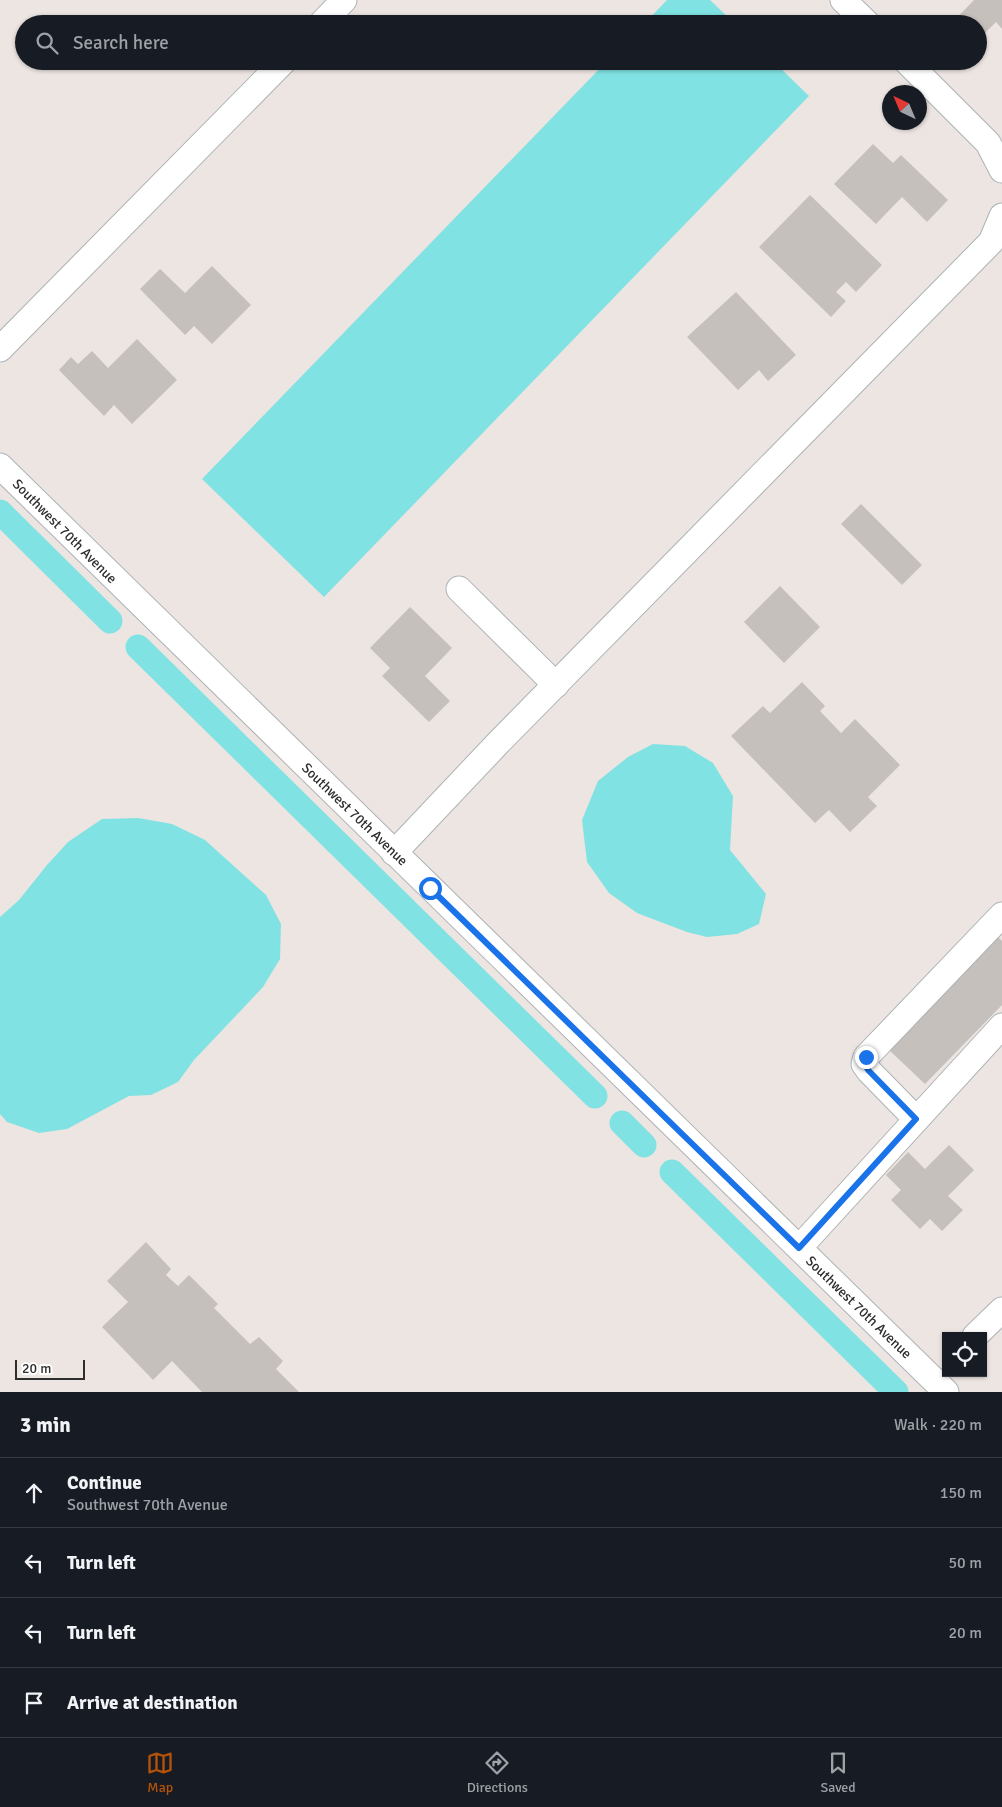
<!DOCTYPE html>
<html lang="en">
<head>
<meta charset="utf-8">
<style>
	body { margin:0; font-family:Signika,sans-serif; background:#242831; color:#f1f3f6 }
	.controls { position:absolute; right:15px; bottom:15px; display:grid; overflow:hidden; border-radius:0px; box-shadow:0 1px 4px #0004 }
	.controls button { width:45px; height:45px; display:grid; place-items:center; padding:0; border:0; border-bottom:1px solid #363941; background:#171b24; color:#f1f3f6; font:25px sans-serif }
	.compass { position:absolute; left:882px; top:85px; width:45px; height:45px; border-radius:50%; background:#171b24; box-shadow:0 1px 4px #0004; rotate:316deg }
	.scale { position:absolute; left:15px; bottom:12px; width:70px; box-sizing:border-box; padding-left:5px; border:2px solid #2d2d2d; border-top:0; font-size:14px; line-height:18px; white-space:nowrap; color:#2d2d2d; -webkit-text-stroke:4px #fff; paint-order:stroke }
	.stop { position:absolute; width:15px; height:15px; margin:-11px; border:4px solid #1a73e8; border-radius:50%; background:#fff }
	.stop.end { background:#1a73e8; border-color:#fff; box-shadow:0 1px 5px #0008 }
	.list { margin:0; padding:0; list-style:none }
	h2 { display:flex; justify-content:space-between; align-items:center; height:65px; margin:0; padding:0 20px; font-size:21px }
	h2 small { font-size:16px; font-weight:400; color:#9ea1a6 }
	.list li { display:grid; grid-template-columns:32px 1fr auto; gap:15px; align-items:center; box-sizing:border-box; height:70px; padding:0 20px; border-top:1px solid #363941 }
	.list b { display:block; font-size:19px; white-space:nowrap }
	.list p { margin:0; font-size:16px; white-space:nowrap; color:#9ea1a6 }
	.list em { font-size:16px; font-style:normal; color:#9ea1a6 }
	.icon { flex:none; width:28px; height:28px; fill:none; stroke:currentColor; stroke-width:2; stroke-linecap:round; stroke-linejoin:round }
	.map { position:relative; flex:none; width:1002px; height:1392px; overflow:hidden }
	.search { position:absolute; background:#171b24; box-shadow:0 1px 4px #0004; left:15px; right:15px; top:15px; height:55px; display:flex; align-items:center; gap:12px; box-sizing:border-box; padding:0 18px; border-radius:28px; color:#9ea1a6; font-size:19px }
	.sheet { height:345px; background:#171b24 }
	nav { display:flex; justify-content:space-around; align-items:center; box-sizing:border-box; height:70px; border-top:1px solid #363941; background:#171b24; font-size:14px; color:#9ea1a6 }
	nav a { display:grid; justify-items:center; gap:2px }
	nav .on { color:#b45309 }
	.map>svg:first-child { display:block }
</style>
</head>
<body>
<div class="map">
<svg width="1002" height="1392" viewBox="0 0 1002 1392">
	<rect width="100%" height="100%" fill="#ede5e1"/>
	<g fill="#80e2e2">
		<polygon points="667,0 710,0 735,24 644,24"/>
		<polygon points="607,61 773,61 809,96 324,597 202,479"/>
		<polygon points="653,744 685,746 713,763 733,796 730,850 766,894 759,924 737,934 707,937 687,932 637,913 609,893 587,862 582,820 598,781 628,757"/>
		<polygon points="138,818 172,824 205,840 266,895 281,924 280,959 263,987 194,1060 178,1082 151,1095 129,1096 67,1129 39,1133 7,1122 0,1114 0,917 19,900 47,865 68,842 102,819"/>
	</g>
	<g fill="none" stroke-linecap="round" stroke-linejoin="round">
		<g stroke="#80e2e2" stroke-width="25">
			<polyline points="0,512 110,621"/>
			<polyline points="138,647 595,1096"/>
			<polyline points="622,1123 644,1145"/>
			<polyline points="672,1172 896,1392"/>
		</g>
	</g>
	<g fill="#c6c0bc">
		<polygon points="974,0 1002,0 1002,29 996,22 978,40 978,24 951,24"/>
		<polygon points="873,144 893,163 901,155 948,200 927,222 902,197 876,224 834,184"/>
		<polygon points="810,195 882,265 856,292 846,282 836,292 846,301 831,317 759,247"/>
		<polygon points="212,266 251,305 212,344 194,326 185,335 140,289 160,269 185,293"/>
		<polygon points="736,292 796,355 768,381 759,370 738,390 687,337"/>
		<polygon points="137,339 177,380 132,424 114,405 104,416 59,370 71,357 78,364 92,351 108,368"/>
		<polygon points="861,504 922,565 902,585 841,524"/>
		<polygon points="780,586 820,627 784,663 744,622"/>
		<polygon points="410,607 452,648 425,676 450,701 429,722 382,676 390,668 370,648"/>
		<polygon points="802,682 825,706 820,711 841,733 855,719 900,765 868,797 877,806 850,832 829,810 815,823 731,736 763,706 770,713"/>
		<polygon points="996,935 1002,941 1002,1005 925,1084 887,1048"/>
		<polygon points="949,1145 974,1170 948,1196 963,1210 942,1231 930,1219 920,1229 891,1200 901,1190 886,1175 908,1152 925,1169"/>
		<polygon points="146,1242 171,1269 166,1275 178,1286 189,1275 218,1304 214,1308 250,1344 259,1337 283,1361 276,1369 299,1392 202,1392 172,1361 153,1380 102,1327 128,1302 107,1281"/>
	</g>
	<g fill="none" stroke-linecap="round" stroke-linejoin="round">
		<g stroke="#adb2b7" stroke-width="27">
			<g id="minor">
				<polyline points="843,0 868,24"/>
				<polyline points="321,24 344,0"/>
				<polyline points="906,61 988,143 1002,170"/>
				<polyline points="0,349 284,61"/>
				<polyline points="0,466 946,1392"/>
				<polyline points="459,589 556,685"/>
				<polyline points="394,853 498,743 991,242 1002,216"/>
				<polyline points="916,1119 869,1071 864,1064 866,1057 1002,915"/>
				<polyline points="799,1248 1002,1026"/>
				<polyline points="975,1336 1002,1310"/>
			</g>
		</g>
		<use href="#minor" stroke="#fff" stroke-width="25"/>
	</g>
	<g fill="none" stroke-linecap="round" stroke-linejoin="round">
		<polyline stroke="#1a73e8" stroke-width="6" points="430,888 799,1248 916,1119 869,1071 864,1064 866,1057"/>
	</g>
	<g text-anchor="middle" stroke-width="4" stroke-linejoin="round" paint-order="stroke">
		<g font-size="14" fill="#2d2d2d" stroke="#fff">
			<text transform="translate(65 531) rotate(45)" y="5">Southwest 70th Avenue</text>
			<text transform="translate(355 814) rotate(44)" y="5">Southwest 70th Avenue</text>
			<text transform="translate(859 1307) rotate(44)" y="5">Southwest 70th Avenue</text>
		</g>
	</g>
</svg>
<div class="controls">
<button><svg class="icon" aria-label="locate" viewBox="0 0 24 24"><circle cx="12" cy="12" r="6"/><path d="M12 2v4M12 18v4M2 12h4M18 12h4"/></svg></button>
</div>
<svg class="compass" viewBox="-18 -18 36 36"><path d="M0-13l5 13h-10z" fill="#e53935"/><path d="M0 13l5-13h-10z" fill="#9ea1a6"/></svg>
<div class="scale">20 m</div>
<div class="stop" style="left:430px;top:888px"></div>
<div class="stop end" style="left:866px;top:1057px"></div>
<div class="search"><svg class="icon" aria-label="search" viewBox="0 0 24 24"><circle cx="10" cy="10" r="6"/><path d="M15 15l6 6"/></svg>Search here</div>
</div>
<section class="sheet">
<h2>3 min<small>Walk · 220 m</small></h2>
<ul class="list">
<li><svg class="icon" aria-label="ahead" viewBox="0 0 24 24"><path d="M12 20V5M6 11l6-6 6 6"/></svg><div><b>Continue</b><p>Southwest 70th Avenue</p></div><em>150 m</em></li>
<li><svg class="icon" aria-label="left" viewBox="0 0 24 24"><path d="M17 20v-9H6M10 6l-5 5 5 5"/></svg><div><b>Turn left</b></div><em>50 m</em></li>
<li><svg class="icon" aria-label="left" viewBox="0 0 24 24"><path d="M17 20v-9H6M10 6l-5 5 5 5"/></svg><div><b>Turn left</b></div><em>20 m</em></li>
<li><svg class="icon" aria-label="arrive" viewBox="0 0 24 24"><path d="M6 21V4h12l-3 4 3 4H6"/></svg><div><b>Arrive at destination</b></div></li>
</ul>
</section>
<nav>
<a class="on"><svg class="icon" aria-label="map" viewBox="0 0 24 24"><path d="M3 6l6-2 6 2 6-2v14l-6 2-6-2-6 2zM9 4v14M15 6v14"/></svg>Map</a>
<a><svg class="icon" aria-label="directions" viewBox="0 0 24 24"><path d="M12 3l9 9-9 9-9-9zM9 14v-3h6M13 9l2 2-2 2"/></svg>Directions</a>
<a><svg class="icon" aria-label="saved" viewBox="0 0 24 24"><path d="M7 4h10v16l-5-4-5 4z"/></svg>Saved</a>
</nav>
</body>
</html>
